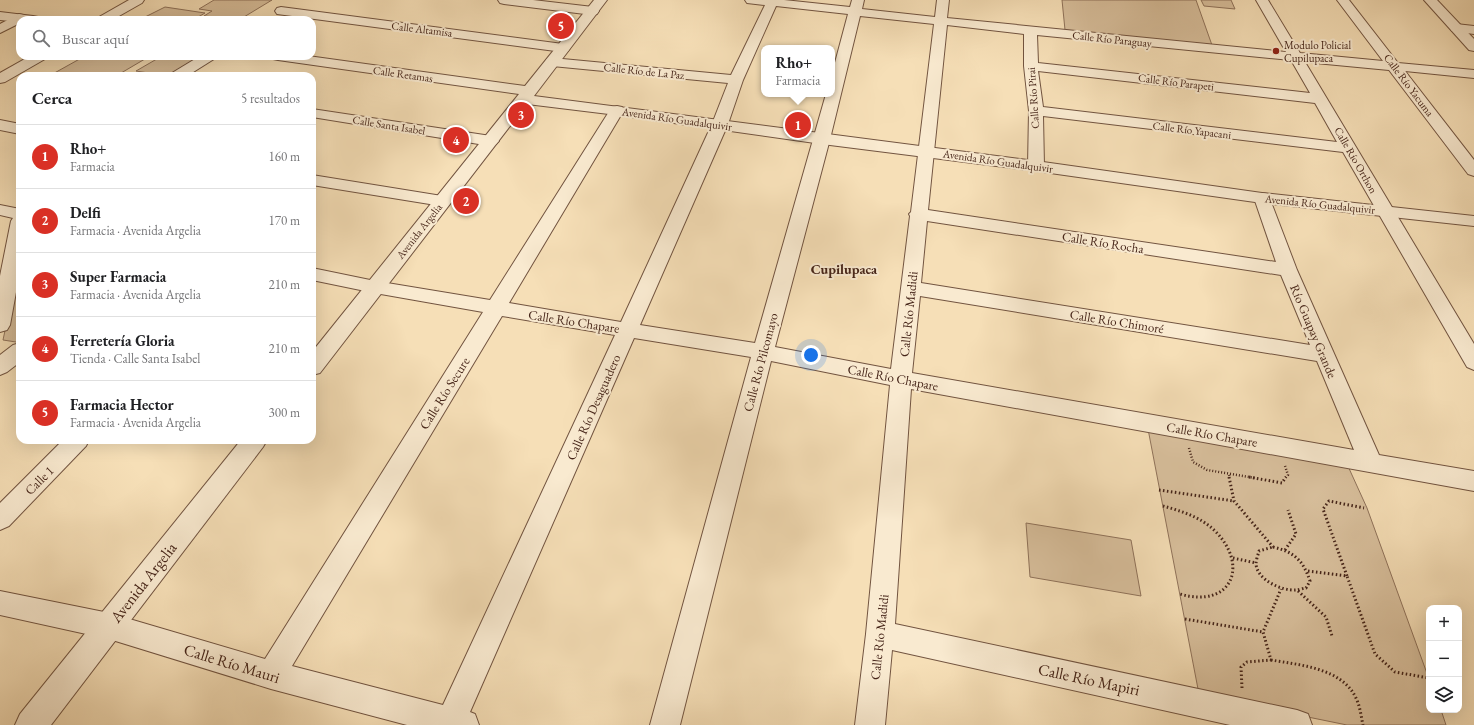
<!DOCTYPE html>
<html lang="es">
<head>
<meta charset="utf-8">
<style>
	body { margin:0; font-family:"EB Garamond",serif; background:#f2f2f2; color:#202124 }
	.controls { position:absolute; right:12px; bottom:12px; display:grid; overflow:hidden; border-radius:8px; box-shadow:0 4px 16px #0002 }
	.controls button { width:36px; height:36px; display:grid; place-items:center; padding:0; border:0; border-bottom:1px solid #e0e0e0; background:#fff; color:#202124; font:20px sans-serif }
	.you { position:absolute; left:811px; top:355px; width:14px; height:14px; margin:-10px; border:3px solid #fff; border-radius:50%; background:#1a73e8; box-shadow:0 0 0 6px #1a73e833 }
	.badge { display:grid; place-items:center; width:26px; height:26px; border-radius:50%; background:#d93025; color:#fff; font-size:13px; font-weight:700 }
	.pin { position:absolute; translate:-50% -50%; border:2px solid #fff; box-shadow:0 1px 4px #0006 }
	.popup { position:absolute; left:761px; top:45px; width:74px; height:52px; box-sizing:border-box; display:grid; place-content:center; border-radius:8px; background:#fff; filter:drop-shadow(0 1px 3px #0005); font-size:13px; white-space:nowrap; color:#757577 }
	.popup b { font-size:15px; color:#202124 }
	.popup::after { content:''; position:absolute; left:50%; top:100%; margin-left:-8px; border:8px solid transparent; border-top-color:#fff }
	.list { margin:0; padding:0; list-style:none }
	h2 { display:flex; justify-content:space-between; align-items:center; height:52px; margin:0; padding:0 16px; font-size:17px }
	h2 small { font-size:13px; font-weight:400; color:#757577 }
	.list li { display:grid; grid-template-columns:26px 1fr auto; gap:12px; align-items:center; box-sizing:border-box; height:64px; padding:0 16px; border-top:1px solid #e0e0e0 }
	.list b { display:block; font-size:15px; white-space:nowrap }
	.list p { margin:0; font-size:13px; white-space:nowrap; color:#757577 }
	.list em { font-size:13px; font-style:normal; color:#757577 }
	.icon { flex:none; width:22px; height:22px; fill:none; stroke:currentColor; stroke-width:2; stroke-linecap:round; stroke-linejoin:round }
	.map { position:relative; flex:none; width:1474px; height:725px; overflow:hidden }
	.search { position:absolute; background:#fff; box-shadow:0 4px 16px #0002; left:16px; top:16px; width:300px; height:44px; display:flex; align-items:center; gap:10px; box-sizing:border-box; padding:0 14px; border-radius:12px; color:#757577; font-size:15px }
	.panel { position:absolute; background:#fff; box-shadow:0 4px 16px #0002; left:16px; top:72px; width:300px; height:372px; border-radius:12px }
	.map>svg:first-child { display:block }
</style>
</head>
<body>
<div class="map">
<svg width="1474" height="725" viewBox="0 0 1474 725">
	<rect width="100%" height="100%" fill="#f6dfb7"/>
	<filter id="stains"><feTurbulence type="fractalNoise" baseFrequency=".005" numOctaves="4"/><feColorMatrix values="0 0 0 0 .2 0 0 0 0 .09 0 0 0 0 .02 0 0 0 .5 -.17"/></filter>
	<radialGradient id="worn" r=".72"><stop offset=".6" stop-color="#630" stop-opacity="0"/><stop offset="1" stop-color="#630" stop-opacity=".3"/></radialGradient>
	<g fill="#d8bf9c" stroke="#8f725a">
		<polygon points="214,0 272,0 239,20 222,20 224,18 204,16 212,11 199,9"/>
		<polygon points="1062,0 1196,0 1213,48 1065,30"/>
		<polygon points="1201,0 1231,0 1235,9 1204,6"/>
		<polygon points="165,7 205,13 193,20 141,19"/>
		<polygon points="85,56 150,56 116,76 49,76"/>
		<polygon points="162,56 201,56 167,76 136,71"/>
		<polygon points="20,260 20,338 16,342 3,340"/>
		<polygon points="1148,429 1347,464 1367,508 1429,679 1429,710 1441,710 1446,725 1347,725 1244,704 1198,689"/>
		<polygon points="1026,523 1131,540 1141,596 1030,577"/>
	</g>
	<g fill="none" stroke-linecap="round" stroke-linejoin="round">
		<g stroke="#725440" stroke-width="2">
			<g id="minor">
				<polygon points="129,0 144,0 142,3 112,20 97,20 99,17"/>
				<polygon points="498,0 533,0 593,7 597,8 599,11 597,14 593,15 504,4 500,3"/>
				<path d="M745,0H784L850,7L852,0H864L862,9L935,17L937,0H949L947,18L1286,52L1256,0H1268L1300,53L1383,61L1337,0H1349L1398,63L1474,70V78L1405,71L1474,160V176L1468,174L1389,70L1305,62L1474,344V370L1467,367L1343,152L1043,116L1044,166L1042,169L1036,171L1030,169L1028,166L1029,111L1024,66V34L947,25L928,210L1276,262L1254,198L1256,194L1262,193L1268,194L1297,270L1379,455L1474,471V491L911,389L895,624L1297,710L1308,714L1312,725H1230L892,650L885,725H855L866,634L890,385L771,361L680,725H650L751,357L634,338L470,712L475,714L479,725H407L271,689L109,639L0,615V591L109,613L265,659L483,312L375,293L312,280V268L375,281L490,300L610,110L612,107L617,106L622,107L624,110L509,303L621,322L712,124L728,83L552,66L547,65L545,62L547,59L552,58L731,75L765,5L747,3ZM776,6L848,14L832,74V94H826L755,343L640,325L728,124L743,80ZM860,16L934,24L911,212L909,214L910,216L891,369L775,347L830,139ZM1037,35L1291,60L1310,93L1038,63ZM1038,71L1315,103L1337,142L1043,107ZM927,221L1281,275L1310,345L921,283ZM920,296L1317,361L1354,450L912,373ZM502,316L615,335L443,705L292,666Z"/>
				<polygon points="281,7 563,44 568,45 570,48 568,51 563,52 277,14 275,11 277,8"/>
				<polygon points="19,14 23,15 25,18 24,20 20,20 20,23 0,33 0,24"/>
				<polygon points="1456,24 1474,26 1474,34 1452,31 1450,28 1452,25"/>
				<polygon points="30,56 47,56 45,59 5,82 0,83 0,73"/>
				<polygon points="200,56 216,56 214,59 187,76 170,76 172,73"/>
				<polygon points="312,109 491,136 496,138 499,141 496,144 491,146 312,117"/>
				<polygon points="0,120 20,124 20,134 0,130"/>
				<polygon points="312,175 442,196 448,197 451,201 448,205 442,206 312,185"/>
				<polygon points="0,205 20,209 20,270 10,325 7,330 0,332 0,276 11,221 13,218 0,215"/>
				<polygon points="20,343 20,362 7,372 0,375 0,355 13,345"/>
				<polygon points="63,440 89,440 86,446 9,526 0,530 0,503"/>
			</g>
		</g>
		<g stroke="#725440" stroke-width="2">
			<g id="tertiary">
				<polygon points="594,0 607,0 534,96 1036,161 1262,193 1474,216 1474,226 1262,203 1036,171 822,144 617,115 527,104 320,373 312,375 312,352 519,94 278,60 273,59 271,56 308,56 525,86"/>
				<polygon points="1424,0 1437,0 1474,39 1474,51 1469,50"/>
				<polygon points="0,12 33,16 38,17 40,20 20,20 20,22 0,20"/>
				<polygon points="241,440 267,440 263,447 51,725 15,725 20,714"/>
			</g>
		</g>
		<g stroke="#462519" stroke-width="2.5" stroke-dasharray="1 2" stroke-linecap="butt">
			<polyline points="1189,448 1193,462 1207,470 1255,478"/>
			<polyline points="1285,466 1288,475 1285,478"/>
			<polyline points="1229,475 1230,478"/>
		</g>
		<g stroke="#462519" stroke-width="3" stroke-dasharray="1.5 2.5" stroke-linecap="butt">
			<polyline points="1229,477 1234,501 1273,547"/>
			<polyline points="1249,477 1282,483 1286,477"/>
			<polyline points="1159,490 1234,501"/>
			<path d="M1163,506C1181,511 1201,517 1215,531C1250,566 1231,609 1180,594"/>
			<path d="M1273,547C1294,552 1303,560 1310,581L1306,588C1303,588 1299,590 1296,590C1282,591 1257,580 1256,564C1256,560 1258,555 1259,551Z"/>
			<polyline points="1285,550 1296,534 1288,510"/>
			<polyline points="1233,558 1256,563"/>
			<polyline points="1308,571 1347,576 1375,654 1395,672 1429,678"/>
			<polyline points="1347,576 1323,509 1329,501 1364,508"/>
			<polyline points="1298,591 1326,617 1332,636"/>
			<polyline points="1185,619 1263,632"/>
			<path d="M1271,660C1300,665 1342,668 1356,698C1360,706 1361,716 1363,725"/>
			<polyline points="1242,688 1241,667 1247,662 1271,660 1263,632 1281,589"/>
		</g>
		<use href="#minor" fill="#f9ead0" fill-rule="evenodd"/>
		<use href="#tertiary" fill="#f9ead0" fill-rule="evenodd"/>
	</g>
	<circle fill="#8f2418" stroke="#f9ead0" stroke-width="1.5" cx="1276" cy="51" r="4"/>
	<g text-anchor="middle" stroke-width="4" stroke-linejoin="round" paint-order="stroke">
		<g font-size="11" fill="#462519" stroke="#f9ead0">
			<text transform="translate(422 29) rotate(7)" y="4">Calle Altamisa</text>
			<text transform="translate(1112 39) rotate(6)" y="4">Calle Río Paraguay</text>
			<text transform="translate(644 71) rotate(6)" y="4">Calle Río de La Paz</text>
			<text transform="translate(403 74) rotate(8)" y="4">Calle Retamas</text>
			<text transform="translate(1176 82) rotate(7)" y="4">Calle Río Parapeti</text>
			<text transform="translate(1409 85) rotate(53)" y="4">Calle Río Yacuma</text>
			<text transform="translate(1033 98) rotate(-94)" y="4">Calle Río Pirai</text>
			<text transform="translate(677 119) rotate(8)" y="4">Avenida Río Guadalquivir</text>
			<text transform="translate(389 125) rotate(9)" y="4">Calle Santa Isabel</text>
			<text transform="translate(1192 130) rotate(7)" y="4">Calle Río Yapacani</text>
			<text transform="translate(1356 160) rotate(60)" y="4">Calle Río Orthon</text>
			<text transform="translate(998 161) rotate(8)" y="4">Avenida Río Guadalquivir</text>
			<text transform="translate(1320 204) rotate(6)" y="4">Avenida Río Guadalquivir</text>
			<text transform="translate(419 231) rotate(-52)" y="4">Avenida Argelia</text>
		</g>
		<g font-size="11" fill="#462519" stroke="#f9ead0" text-anchor="start">
			<text x="1284" y="49">Modulo Policial<tspan x="1284" dy="13">Cupilupaca</tspan></text>
		</g>
		<g font-size="13" fill="#462519" stroke="#f9ead0">
			<text transform="translate(1103 242) rotate(9)" y="5">Calle Río Rocha</text>
			<text transform="translate(908 314) rotate(-84)" y="5">Calle Río Madidi</text>
			<text transform="translate(574 321) rotate(9)" y="5">Calle Río Chapare</text>
			<text transform="translate(1117 321) rotate(9)" y="5">Calle Río Chimoré</text>
			<text transform="translate(1314 331) rotate(67)" y="5">Río Guapay Grande</text>
			<text transform="translate(760 362) rotate(-75)" y="5">Calle Río Pilcomayo</text>
			<text transform="translate(893 377) rotate(11)" y="5">Calle Río Chapare</text>
			<text transform="translate(444 393) rotate(-58)" y="5">Calle Río Secure</text>
			<text transform="translate(593 407) rotate(-66)" y="5">Calle Río Desaguadero</text>
			<text transform="translate(1212 434) rotate(10)" y="5">Calle Río Chapare</text>
			<text transform="translate(39 480) rotate(-45)" y="5">Calle 1</text>
			<text transform="translate(879 637) rotate(-84)" y="5">Calle Río Madidi</text>
		</g>
		<g font-size="14" font-weight="bold" fill="#462519" stroke="#f9ead0">
			<text x="844" y="274">Cupilupaca</text>
		</g>
		<g font-size="16" fill="#462519" stroke="#f9ead0">
			<text transform="translate(143 582) rotate(-52)" y="6">Avenida Argelia</text>
			<text transform="translate(232 663) rotate(17)" y="6">Calle Río Mauri</text>
			<text transform="translate(1089 679) rotate(12)" y="6">Calle Río Mapiri</text>
		</g>
	</g>
	<rect width="100%" height="100%" filter="url(#stains)"/>
	<rect width="100%" height="100%" fill="url(#worn)"/>
</svg>
<div class="controls">
<button>+</button>
<button>−</button>
<button><svg class="icon" aria-label="layers" viewBox="0 0 24 24"><path d="M12 4l9 5-9 5-9-5zM3 14l9 5 9-5"/></svg></button>
</div>
<div class="you"></div>
<div class="pin badge" style="left:798px;top:125px">1</div>
<div class="popup"><b>Rho+</b>Farmacia</div>
<div class="pin badge" style="left:466px;top:201px">2</div>
<div class="pin badge" style="left:521px;top:115px">3</div>
<div class="pin badge" style="left:456px;top:140px">4</div>
<div class="pin badge" style="left:561px;top:26px">5</div>
<div class="search"><svg class="icon" aria-label="search" viewBox="0 0 24 24"><circle cx="10" cy="10" r="6"/><path d="M15 15l6 6"/></svg>Buscar aquí</div>
<section class="panel">
<h2>Cerca<small>5 resultados</small></h2>
<ul class="list">
<li><span class="badge">1</span><div><b>Rho+</b><p>Farmacia</p></div><em>160 m</em></li>
<li><span class="badge">2</span><div><b>Delfi</b><p>Farmacia · Avenida Argelia</p></div><em>170 m</em></li>
<li><span class="badge">3</span><div><b>Super Farmacia</b><p>Farmacia · Avenida Argelia</p></div><em>210 m</em></li>
<li><span class="badge">4</span><div><b>Ferretería Gloria</b><p>Tienda · Calle Santa Isabel</p></div><em>210 m</em></li>
<li><span class="badge">5</span><div><b>Farmacia Hector</b><p>Farmacia · Avenida Argelia</p></div><em>300 m</em></li>
</ul>
</section>
</div>
</body>
</html>
